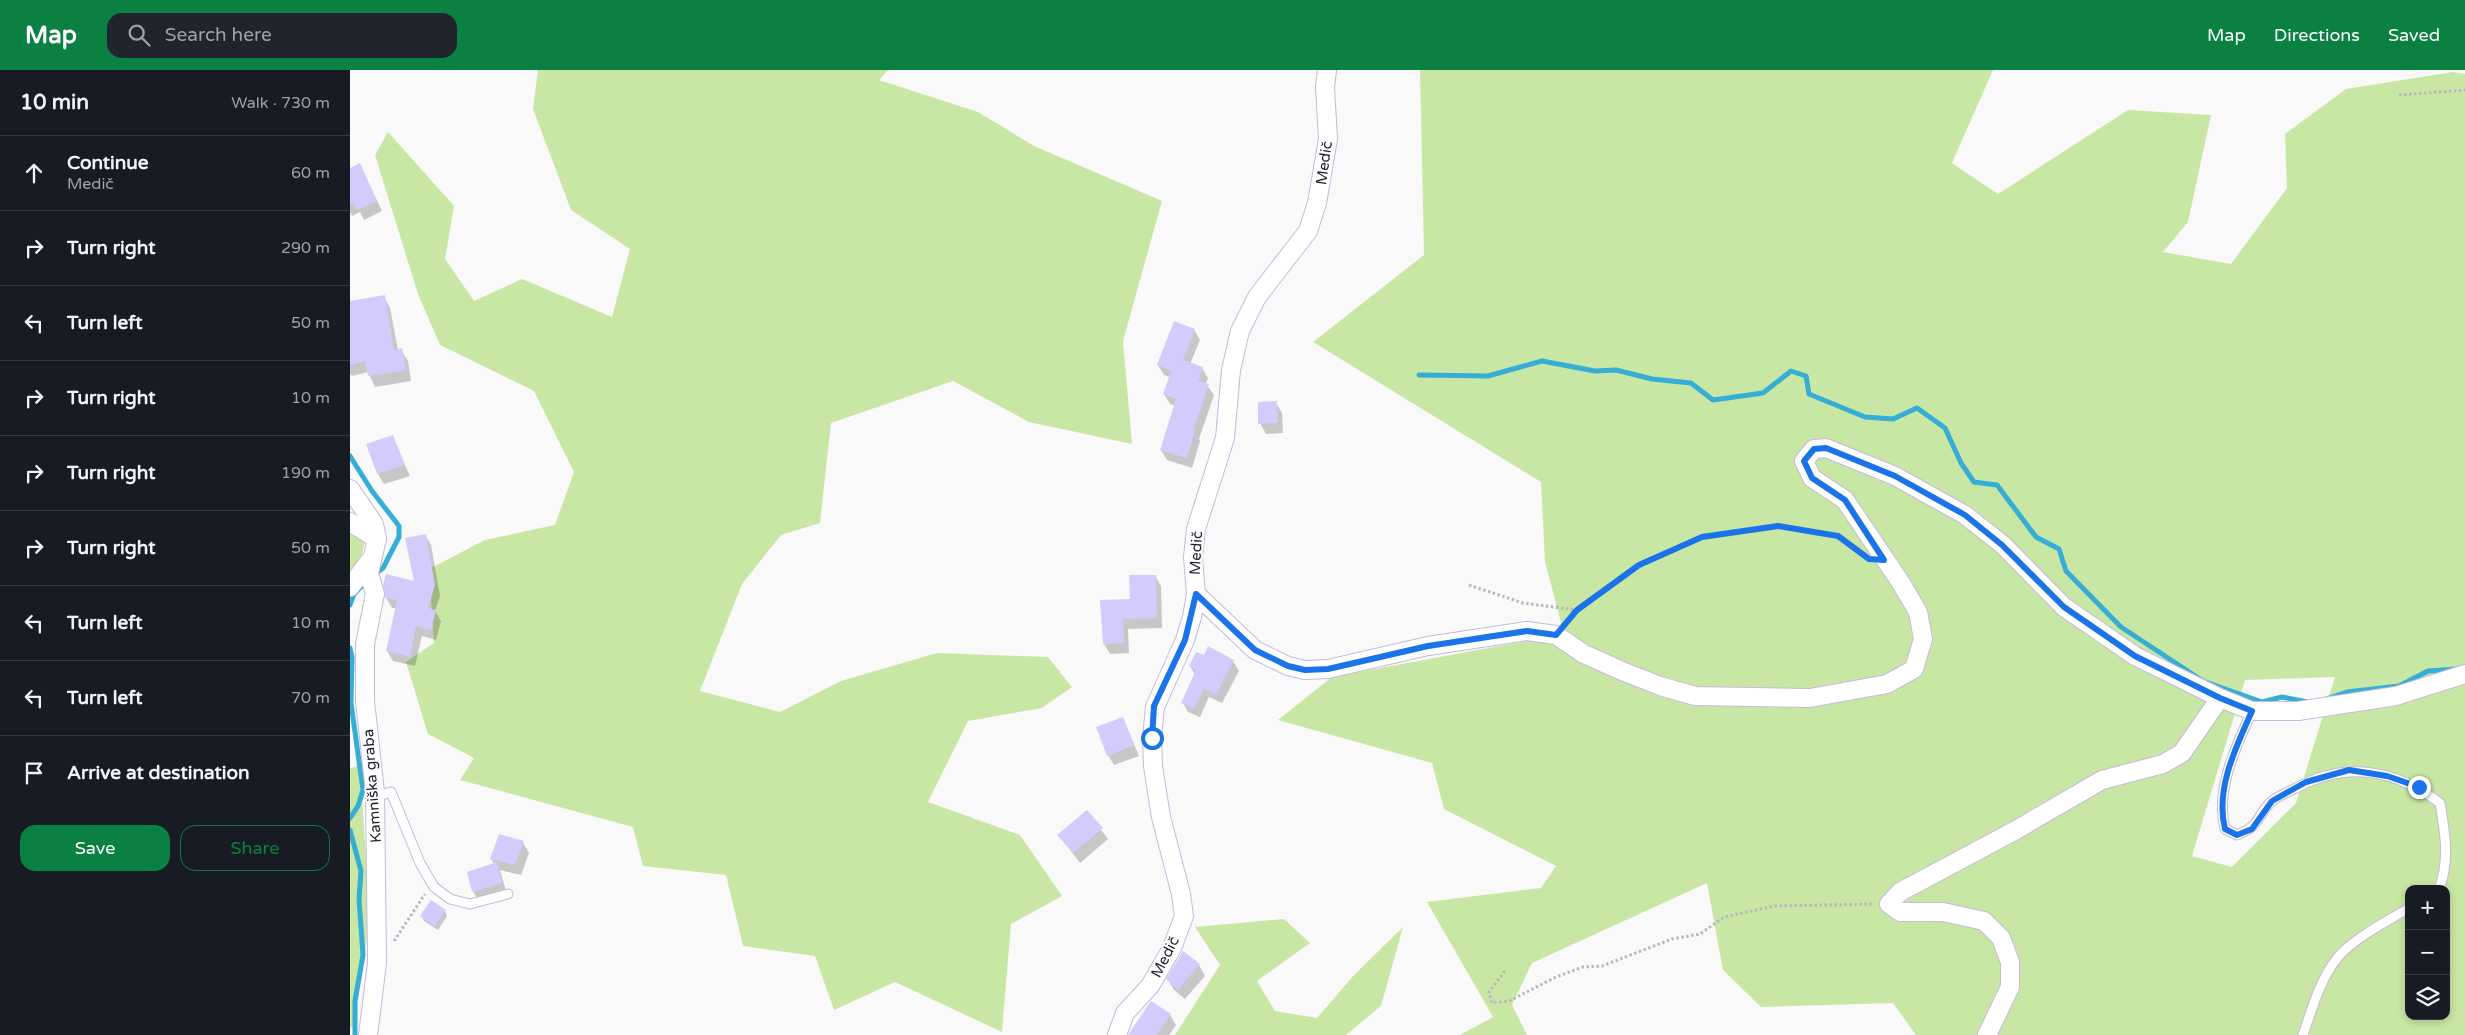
<!DOCTYPE html>
<html lang="en">
<head>
<meta charset="utf-8">
<style>
	body { margin:0; font-family:"Varela Round",sans-serif; background:#20242c; color:#f1f3f6 }
	.controls { position:absolute; right:15px; bottom:15px; display:grid; overflow:hidden; border-radius:10px; box-shadow:0 2px 8px #0003 }
	.controls button { width:45px; height:45px; display:grid; place-items:center; padding:0; border:0; border-bottom:1px solid #363941; background:#171b24; color:#f1f3f6; font:25px sans-serif }
	.stop { position:absolute; width:15px; height:15px; margin:-11px; border:4px solid #1a73e8; border-radius:50%; background:#fff }
	.stop.end { background:#1a73e8; border-color:#fff; box-shadow:0 1px 5px #0008 }
	.list { margin:0; padding:0; list-style:none }
	h2 { display:flex; justify-content:space-between; align-items:center; height:65px; margin:0; padding:0 20px; font-size:21px }
	h2 small { font-size:16px; font-weight:400; color:#9ea1a6 }
	.list li { display:grid; grid-template-columns:32px 1fr auto; gap:15px; align-items:center; box-sizing:border-box; height:75px; padding:0 20px; border-top:1px solid #363941 }
	.list b { display:block; font-size:19px; white-space:nowrap }
	.list p { margin:0; font-size:16px; white-space:nowrap; color:#9ea1a6 }
	.list em { font-size:16px; font-style:normal; color:#9ea1a6 }
	.actions { display:flex; gap:10px; padding:15px 20px }
	.actions a { flex:1; padding:11px 0; border:1px solid #0b8043; border-radius:15px; text-align:center; font-size:18px; color:#0b8043 }
	.actions .main { background:#0b8043; color:#fff }
	.icon { flex:none; width:28px; height:28px; fill:none; stroke:currentColor; stroke-width:2; stroke-linecap:round; stroke-linejoin:round }
	.map { position:relative; flex:none; width:2115px; height:965px; overflow:hidden }
	header { display:flex; align-items:center; gap:30px; box-sizing:border-box; height:70px; padding:0 25px; background:#0b8043; color:#fff }
	header strong { font-size:24px }
	nav { display:flex; gap:28px; margin-inline-start:auto; font-size:18px }
	.search { width:350px; height:45px; background:#20242c; display:flex; align-items:center; gap:12px; box-sizing:border-box; padding:0 18px; border-radius:15px; color:#9ea1a6; font-size:19px }
	main { display:flex }
	aside { flex:1; background:#171b24 }
	.map>svg:first-child { display:block }
</style>
</head>
<body>
<header>
<strong>Map</strong>
<div class="search"><svg class="icon" aria-label="search" viewBox="0 0 24 24"><circle cx="10" cy="10" r="6"/><path d="M15 15l6 6"/></svg>Search here</div>
<nav><a>Map</a><a>Directions</a><a>Saved</a></nav>
</header>
<main>
<aside>
<h2>10 min<small>Walk · 730 m</small></h2>
<ul class="list">
<li><svg class="icon" aria-label="ahead" viewBox="0 0 24 24"><path d="M12 20V5M6 11l6-6 6 6"/></svg><div><b>Continue</b><p>Medič</p></div><em>60 m</em></li>
<li><svg class="icon" aria-label="right" viewBox="0 0 24 24"><path d="M7 20v-9h11M14 6l5 5-5 5"/></svg><div><b>Turn right</b></div><em>290 m</em></li>
<li><svg class="icon" aria-label="left" viewBox="0 0 24 24"><path d="M17 20v-9H6M10 6l-5 5 5 5"/></svg><div><b>Turn left</b></div><em>50 m</em></li>
<li><svg class="icon" aria-label="right" viewBox="0 0 24 24"><path d="M7 20v-9h11M14 6l5 5-5 5"/></svg><div><b>Turn right</b></div><em>10 m</em></li>
<li><svg class="icon" aria-label="right" viewBox="0 0 24 24"><path d="M7 20v-9h11M14 6l5 5-5 5"/></svg><div><b>Turn right</b></div><em>190 m</em></li>
<li><svg class="icon" aria-label="right" viewBox="0 0 24 24"><path d="M7 20v-9h11M14 6l5 5-5 5"/></svg><div><b>Turn right</b></div><em>50 m</em></li>
<li><svg class="icon" aria-label="left" viewBox="0 0 24 24"><path d="M17 20v-9H6M10 6l-5 5 5 5"/></svg><div><b>Turn left</b></div><em>10 m</em></li>
<li><svg class="icon" aria-label="left" viewBox="0 0 24 24"><path d="M17 20v-9H6M10 6l-5 5 5 5"/></svg><div><b>Turn left</b></div><em>70 m</em></li>
<li><svg class="icon" aria-label="arrive" viewBox="0 0 24 24"><path d="M6 21V4h12l-3 4 3 4H6"/></svg><div><b>Arrive at destination</b></div></li>
</ul>
<div class="actions"><a class="main">Save</a><a>Share</a></div>
</aside>
<div class="map">
<svg width="2115" height="965" viewBox="0 0 2115 965">
	<rect width="100%" height="100%" fill="#f9f9f9"/>
	<g fill="#c9e7a4" fill-rule="evenodd">
		<polygon points="188,0 538,0 529,10 628,42 684,76 812,131 773,271 782,374 679,352 603,311 481,353 470,453 431,465 392,514 350,621 430,642 491,611 587,583 698,587 722,617 692,638 618,651 578,732 670,765 712,826 661,854 652,962 545,912 484,940 465,886 393,876 376,805 293,796 283,757 110,710 124,688 78,664 56,592 84,573 79,499 135,470 205,455 224,402 184,321 90,275 68,224 25,85 38,62 104,136 95,189 124,231 172,209 262,247 280,179 221,140 183,39"/>
		<path d="M1070,0H1643L1602,93L1648,124L1778,40L1861,45L1838,152L1813,182L1881,194L1937,118L1935,64L1996,19L2103,2L2115,4V965H1566L1543,933L1411,937L1373,900L1357,813L1182,893L1162,935L1177,965H1110L1143,947L1077,832L1191,818L1206,796L1094,739L1082,693L928,650L982,607L1214,564L1195,492L1191,412L963,272L1074,185ZM1985,607L1946,733L1882,797L1842,786L1895,610ZM2059,819H2096V946H2059Z"/>
		<polygon points="0,453 15,471 6,509 0,512"/>
		<polygon points="10,696 20,849 3,958 0,957 0,698"/>
		<polygon points="934,849 960,873 907,911 925,941 967,948 1004,905 1053,857 1031,936 996,965 825,965 870,895 845,857"/>
	</g>
	<g fill="#0003">
		<polygon points="10,95 32,141 14,150 10,142 2,146 0,142 0,99"/>
		<polygon points="34,227 40,238 48,280 51,280 58,291 61,311 25,317 18,302 2,306 0,303 0,232"/>
		<polygon points="844,260 850,270 840,294 852,298 858,308 856,314 864,325 849,369 850,371 842,398 817,390 811,380 825,336 820,334 814,324 820,307 814,305 808,295"/>
		<polygon points="926,333 932,343 933,363 916,364 910,353"/>
		<polygon points="42,366 60,406 34,414 28,404"/>
		<polygon points="75,465 81,475 90,526 85,541 91,551 86,570 72,566 65,596 43,591 37,581 46,538 42,538 36,528 66,512"/>
		<polygon points="805,506 811,516 812,558 778,559 779,583 760,584 754,574 752,532 781,530"/>
		<polygon points="854,587 883,591 889,601 872,633 859,627 850,647 838,642 833,633 845,605 840,596"/>
		<polygon points="773,648 789,686 764,695 758,685"/>
		<polygon points="736,741 758,769 730,793 709,765"/>
		<polygon points="173,773 179,783 171,805 150,800 157,824 129,832 123,821 144,794 141,789"/>
		<polygon points="95,841 97,846 88,860 74,851 72,846"/>
		<polygon points="849,895 855,906 835,929 824,920 818,909"/>
		<polygon points="820,945 826,955 819,965 781,965"/>
	</g>
	<g fill="none" stroke-linecap="round" stroke-linejoin="round">
		<g stroke="#36add5" stroke-width="5">
			<polyline points="1069,305 1138,306 1192,291 1245,301 1266,300 1302,309 1341,313 1363,330 1413,323 1441,301 1456,306 1459,324 1515,347 1543,349 1567,338 1595,358 1611,393 1624,412 1647,415 1686,467 1709,479 1716,501 1771,557 1853,611 1912,632 1932,627 1958,632"/>
			<polyline points="0,386 22,421 49,456 49,467 33,498 25,504"/>
			<polyline points="0,535 4,524 17,511"/>
			<polyline points="0,578 2,587 1,633 13,720 8,736 0,748"/>
			<polyline points="1976,629 1997,622 2049,616 2078,601 2107,599"/>
			<polyline points="0,760 11,801 9,829 13,885 5,931 5,965"/>
		</g>
	</g>
	<g fill="#d4cbfd">
		<polygon points="10,93 27,131 7,140 3,132 0,134 0,98"/>
		<polygon points="35,225 44,280 52,278 56,300 18,306 15,291 0,295 0,231"/>
		<polygon points="824,251 845,259 833,290 853,297 848,311 859,314 843,360 845,360 837,388 810,380 826,329 813,324 821,301 807,295"/>
		<polygon points="927,331 928,353 908,354 908,332"/>
		<polygon points="43,365 55,395 27,404 16,374"/>
		<polygon points="76,464 85,515 78,538 86,540 81,561 66,556 60,587 36,581 47,530 35,528 33,515 36,504 64,511 55,468"/>
		<polygon points="779,505 806,505 807,548 773,549 774,573 753,574 750,530 780,529"/>
		<polygon points="858,576 884,590 866,625 854,618 844,639 831,633 846,600 839,596 846,582 854,585"/>
		<polygon points="773,647 784,675 757,686 746,657"/>
		<polygon points="737,740 753,758 723,783 707,765"/>
		<polygon points="149,764 174,771 165,795 140,789"/>
		<polygon points="147,792 152,813 122,822 117,802"/>
		<polygon points="81,830 96,840 85,856 70,846"/>
		<polygon points="833,881 850,894 828,920 816,909"/>
		<polygon points="801,931 821,944 807,965 778,965"/>
	</g>
	<g fill="none" stroke-linecap="round" stroke-linejoin="round">
		<g stroke="#c5b9dc" stroke-width="11">
			<g id="service">
				<path d="M1902,641C1886,677 1865,719 1875,759L1887,765C1912,755 1905,747 1922,731C1928,726 1938,722 1946,718C1996,691 2045,699 2090,733C2095,762 2100,791 2089,819"/>
				<polyline points="25,727 41,722 70,793 84,817 100,829 120,834 158,824"/>
				<path d="M1953,965C1962,939 1970,909 1988,887C2004,868 2038,851 2059,838"/>
			</g>
		</g>
		<g stroke="#c5b9dc" stroke-width="20">
			<g id="minor">
				<polyline points="0,419 24,454 27,469 19,503 25,524 15,574 15,631 25,722 27,893 18,965"/>
				<polyline points="0,452 27,469"/>
				<polyline points="0,517 22,488"/>
				<polyline points="846,524 905,580 938,596 955,600 978,599 1078,576 1177,561 1206,565 1234,584 1272,601 1310,616 1345,626 1460,628 1537,614 1564,599 1573,569 1568,542 1551,513 1495,430 1462,408 1454,391 1464,379 1476,378 1545,406 1615,445 1653,475 1714,537 1785,586 1870,628 1902,641 1948,641 2046,626 2115,604"/>
				<polyline points="767,965 775,943 800,916 822,878 834,846 831,824 811,747 803,696 802,668 805,637 835,570 842,547 846,524 843,487 846,459 875,368 881,300 890,261 907,227 958,161 967,133 978,69 975,17 977,0"/>
				<polyline points="1637,965 1660,917 1660,892 1651,868 1634,851 1593,842 1550,842 1539,834 1550,822 1666,760 1752,710 1813,694 1832,683 1870,628"/>
			</g>
		</g>
		<g stroke="#b8b7bb" stroke-width="3" stroke-dasharray="2.5 2.5" stroke-linecap="butt">
			<polyline points="2049,25 2115,20"/>
			<polyline points="1119,515 1173,533 1227,540"/>
			<polyline points="1216,554 1227,540 1289,495 1352,467 1428,456 1488,466 1507,480"/>
			<polyline points="44,871 75,824"/>
			<polyline points="1155,901 1139,922 1142,933 1159,931 1206,907 1233,897 1252,896 1322,869 1350,864 1374,847 1425,836 1523,834"/>
		</g>
		<use href="#service" stroke="#fff" stroke-width="9"/>
		<use href="#minor" stroke="#fff" stroke-width="18"/>
	</g>
	<g fill="none" stroke-linecap="round" stroke-linejoin="round">
		<path stroke="#1a73e8" stroke-width="6" d="M802,668L804,636L835,570L846,524L905,580L938,596L955,600L978,599L1078,576L1177,561L1206,565L1227,540L1289,495L1352,467L1428,456L1488,466L1519,489L1534,490L1495,430L1462,408L1454,391L1464,379L1476,378L1545,406L1615,445L1652,475L1714,537L1785,586L1870,628L1902,641C1886,677 1865,719 1875,759L1887,765L1902,759L1922,731L1956,712L1999,700L2037,706L2069,717"/>
	</g>
	<g text-anchor="middle" stroke-width="4" stroke-linejoin="round" paint-order="stroke">
		<g font-size="15" fill="#221e2a" stroke="#fff">
			<text transform="translate(974 93) rotate(-82)" y="5">Medič</text>
			<text transform="translate(846 483) rotate(-87)" y="5">Medič</text>
			<text transform="translate(22 716) rotate(-94)" y="5">Kamniška graba</text>
			<text transform="translate(815 887) rotate(-63)" y="5">Medič</text>
		</g>
	</g>
</svg>
<div class="controls">
<button>+</button>
<button>−</button>
<button><svg class="icon" aria-label="layers" viewBox="0 0 24 24"><path d="M12 4l9 5-9 5-9-5zM3 14l9 5 9-5"/></svg></button>
</div>
<div class="stop" style="left:802px;top:668px"></div>
<div class="stop end" style="left:2069px;top:717px"></div>
</div>
</main>
</body>
</html>
